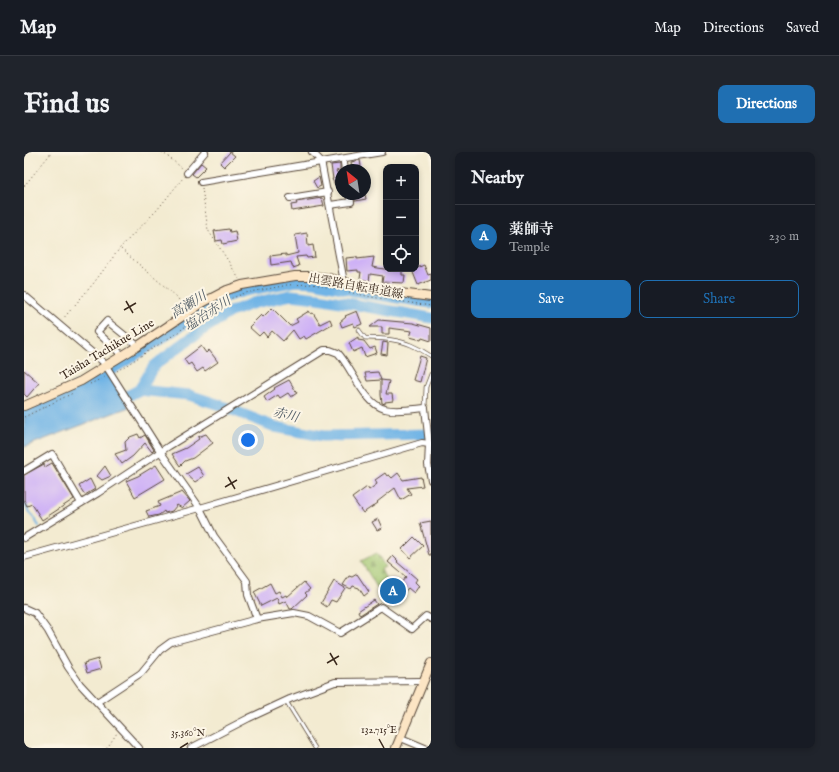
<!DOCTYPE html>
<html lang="en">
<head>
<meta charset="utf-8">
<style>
	body { margin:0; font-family:"IM FELL English","Noto Serif JP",serif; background:#20242c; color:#f1f3f6 }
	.controls { position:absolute; right:12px; top:12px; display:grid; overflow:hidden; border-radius:8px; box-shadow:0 2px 6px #0003 }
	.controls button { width:36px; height:36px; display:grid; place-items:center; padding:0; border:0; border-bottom:1px solid #363941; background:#171b24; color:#f1f3f6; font:20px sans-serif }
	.compass { position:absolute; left:311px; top:12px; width:36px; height:36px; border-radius:50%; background:#171b24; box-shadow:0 2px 6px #0003; rotate:330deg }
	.you { position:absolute; left:224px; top:288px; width:14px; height:14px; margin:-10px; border:3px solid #fff; border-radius:50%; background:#1a73e8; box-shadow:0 0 0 6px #1a73e833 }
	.badge { display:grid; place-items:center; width:26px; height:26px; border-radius:50%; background:#1f6fb2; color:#fff; font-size:13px; font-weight:700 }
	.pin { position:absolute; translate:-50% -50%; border:2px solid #fff; box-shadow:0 1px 4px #0006 }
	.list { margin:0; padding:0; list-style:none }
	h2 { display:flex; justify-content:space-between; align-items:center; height:52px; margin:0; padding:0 16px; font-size:17px }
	h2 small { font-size:13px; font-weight:400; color:#9ea1a6 }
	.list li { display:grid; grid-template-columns:26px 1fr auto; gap:12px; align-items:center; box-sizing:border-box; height:64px; padding:0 16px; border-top:1px solid #363941 }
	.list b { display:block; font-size:15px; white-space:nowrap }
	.list p { margin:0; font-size:13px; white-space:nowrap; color:#9ea1a6 }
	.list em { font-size:13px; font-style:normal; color:#9ea1a6 }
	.actions { display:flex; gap:8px; padding:12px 16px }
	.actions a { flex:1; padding:9px 0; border:1px solid #1f6fb2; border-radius:8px; text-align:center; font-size:14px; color:#1f6fb2 }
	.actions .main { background:#1f6fb2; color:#fff }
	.icon { flex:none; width:22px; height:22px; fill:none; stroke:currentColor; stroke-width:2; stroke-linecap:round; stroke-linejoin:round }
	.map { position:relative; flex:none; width:407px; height:596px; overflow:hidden; border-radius:8px }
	header { display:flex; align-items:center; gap:24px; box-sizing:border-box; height:56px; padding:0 20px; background:#171b24; border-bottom:1px solid #363941 }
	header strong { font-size:19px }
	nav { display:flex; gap:22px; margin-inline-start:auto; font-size:14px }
	.intro { display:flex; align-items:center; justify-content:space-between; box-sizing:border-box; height:96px; padding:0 24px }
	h1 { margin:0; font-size:28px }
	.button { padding:10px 18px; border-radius:8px; background:#1f6fb2; color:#fff; font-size:14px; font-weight:700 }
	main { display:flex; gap:24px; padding:0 24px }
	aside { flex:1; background:#171b24; border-radius:8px; box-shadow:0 2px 6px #0003 }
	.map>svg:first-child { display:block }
</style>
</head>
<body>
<header>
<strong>Map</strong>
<nav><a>Map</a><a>Directions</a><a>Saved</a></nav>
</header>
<div class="intro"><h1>Find us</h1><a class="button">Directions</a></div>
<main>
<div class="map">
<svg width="407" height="596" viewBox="0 0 407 596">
	<defs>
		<pattern id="cemetery-stones" width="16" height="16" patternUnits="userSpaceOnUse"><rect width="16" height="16" fill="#a0c670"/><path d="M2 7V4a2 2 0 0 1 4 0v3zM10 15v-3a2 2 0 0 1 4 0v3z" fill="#84a15b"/></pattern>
	</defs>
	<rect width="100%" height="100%" fill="#fcf5e5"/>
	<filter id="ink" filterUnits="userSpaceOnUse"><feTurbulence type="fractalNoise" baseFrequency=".025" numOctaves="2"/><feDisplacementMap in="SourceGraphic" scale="8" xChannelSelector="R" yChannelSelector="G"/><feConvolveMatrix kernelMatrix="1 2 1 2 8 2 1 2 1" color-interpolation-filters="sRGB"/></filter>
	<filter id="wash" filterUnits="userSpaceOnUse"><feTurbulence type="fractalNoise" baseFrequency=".012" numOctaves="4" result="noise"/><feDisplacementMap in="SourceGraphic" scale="16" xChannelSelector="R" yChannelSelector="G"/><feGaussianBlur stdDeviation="0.9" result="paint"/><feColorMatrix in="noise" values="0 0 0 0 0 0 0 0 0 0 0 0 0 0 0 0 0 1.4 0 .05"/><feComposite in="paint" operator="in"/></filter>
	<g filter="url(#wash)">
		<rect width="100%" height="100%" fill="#f3ebd1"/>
		<polygon fill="url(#cemetery-stones)" stroke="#6e7847" points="353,401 361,415 357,417 362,428 354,437 337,409"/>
		<polygon fill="#70b4e6" stroke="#566f82" points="86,224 105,255 0,295 0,267"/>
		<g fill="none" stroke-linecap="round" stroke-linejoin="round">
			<polyline stroke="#70b4e6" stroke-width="2" points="0,351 15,374"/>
			<g stroke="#70b4e6" stroke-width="11">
				<polyline points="115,238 165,243 196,253 251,275 299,284 407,282"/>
				<polyline points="92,250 115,238 130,214 164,188 206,160 230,151 267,143 294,146 407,166"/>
				<polyline points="0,261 74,226 146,181 190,151 201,145 220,139 272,129 290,130 340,141 407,151"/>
			</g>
		</g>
		<g id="blocks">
			<g fill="#ceb1f6">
				<polygon points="206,0 211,4 200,15 196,11"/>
				<polygon points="336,8 337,14 328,16 327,10"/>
				<polygon points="177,11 182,15 172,25 168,22"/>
				<polygon points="316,12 316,18 312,19 317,26 317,29 311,33 308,27 309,27 307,13"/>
				<polygon points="295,25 297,34 293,36 289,29"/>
				<polygon points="330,42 341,42 342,47 331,49"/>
				<polygon points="298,46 300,54 268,59 267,53 273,52 272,50"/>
				<polygon points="205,77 206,80 211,79 213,89 199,92 198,88 192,89 190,79"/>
				<polygon points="283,81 284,94 289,93 291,105 283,106 282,104 272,105 275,114 269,116 267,110 247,113 246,104 262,102 262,104 274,101 271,83"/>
				<polygon points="333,105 333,107 350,105 348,115 360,117 378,117 378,123 381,123 380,131 358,130 359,124 346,122 345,129 336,127 337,120 334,120 334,118 323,119 322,106"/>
				<polygon points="400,113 404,123 407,122 407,128 394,133 388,118"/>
				<polygon points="248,156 266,174 274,170 272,167 285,159 287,162 289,161 296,172 306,167 308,172 282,187 280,184 275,187 269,178 259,189 248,179 243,185 239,180 235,184 225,175 237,163 239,165"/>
				<polygon points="333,159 338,172 331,175 329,171 318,175 316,170 322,165 321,164"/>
				<polygon points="355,168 389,171 407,176 407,189 398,186 397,188 386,185 388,179 365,176 365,182 358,182 358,175 346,175"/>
				<polygon points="334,185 334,188 340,189 346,197 351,195 353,201 341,205 338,196 329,200 325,191"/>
				<polygon points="359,190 364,191 363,203 357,202"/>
				<polygon points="177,194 182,201 185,198 194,210 181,219 179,216 173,220 167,211 164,213 160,207"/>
				<polygon points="396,204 402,206 396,230 389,228"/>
				<polygon points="0,218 15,231 3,245 0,242"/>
				<polygon points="354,220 357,228 343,229 341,221"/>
				<polygon points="265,228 273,241 267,245 264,241 256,246 254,243 243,250 240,245 251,237 250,236"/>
				<polygon points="357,228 365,229 362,242 368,242 369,249 361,250 361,252 358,251 357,243"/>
				<polygon points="114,282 116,286 121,283 130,298 128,300 121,291 109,304 98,312 91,302 102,298 101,290 106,285"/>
				<polygon points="182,282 189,291 169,306 161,309 156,314 148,302 162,296 175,287 174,285"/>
				<polygon points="28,311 50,347 18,368 8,352 3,354 0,348 0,323 20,312 21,315"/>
				<polygon points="132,313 141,327 111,345 102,329 114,324"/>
				<polygon points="81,314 87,324 78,328 73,324"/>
				<polygon points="174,315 180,324 171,330 162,322"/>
				<polygon points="361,321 363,324 365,323 368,326 374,321 379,328 397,325 399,334 383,336 387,342 377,348 371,336 353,350 354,351 339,361 328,346 343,335 345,338 353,332 351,328"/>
				<polygon points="66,327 71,337 61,343 55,334"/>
				<polygon points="158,340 166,349 158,356 153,353 148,359 141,361 140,359 135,363 125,365 122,359 136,354 134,350"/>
				<polygon points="354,367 358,376 353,378 348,370"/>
				<polygon points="407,369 407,403 405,403 396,371"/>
				<polygon points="390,385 399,394 386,406 378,397"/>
				<polygon points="369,404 374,409 373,410 393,427 391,430 395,434 390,441 384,436 370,452 356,440 369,426 376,432 382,425 364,410"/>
				<polygon points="333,422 345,440 340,444 335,436 329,434 327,437 319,433 325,424 328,425"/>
				<polygon points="310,429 321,436 312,450 307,448 303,455 297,451"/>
				<polygon points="280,430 286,437 281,441 283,443 268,457 266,457 262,449 255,452 253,446 237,454 230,440 246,431 251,441 255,439 258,445 262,443 263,445"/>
				<polygon points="350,448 353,452 336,463 334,459"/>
				<polygon points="74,507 77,517 63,521 60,511"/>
			</g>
		</g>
	</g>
	<g filter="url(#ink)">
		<use href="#blocks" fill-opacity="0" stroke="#574739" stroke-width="1"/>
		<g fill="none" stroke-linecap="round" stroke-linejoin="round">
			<g stroke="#574739" stroke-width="4.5">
				<g id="lane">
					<path d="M335,178L341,186C356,186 373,187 387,193C394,196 401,200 407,204"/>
					<polyline points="401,256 402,235 407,222"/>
					<polyline points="262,549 291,596"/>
				</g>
			</g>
			<g stroke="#574739" stroke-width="8">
				<g id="street">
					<polyline points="288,0 297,9 320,130"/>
					<polyline points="320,11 321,18"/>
					<polyline points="163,21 181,0"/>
					<polyline points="177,30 358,0"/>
					<polyline points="266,46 304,40"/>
					<polyline points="306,53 327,50 325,42"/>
					<polyline points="0,143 78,209 82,214 136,299 176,356 190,384 223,429 224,443 233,467"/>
					<polyline points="99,204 73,180 83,169 114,194"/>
					<polyline points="0,319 28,302 57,351"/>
					<path d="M0,386L74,341L145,294L300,198H306L314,201C328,216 340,252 361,257C372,260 390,257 401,256L405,292L404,313L407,328"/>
					<polyline points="0,405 176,356 398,291 405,292"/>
					<polyline points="0,456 11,461 24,479 44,515 56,532 115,596"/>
					<polyline points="73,550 117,521 136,498 147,490 233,467 270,461 285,464 316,481 357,455 388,477 402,464 407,467"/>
					<polyline points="377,586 401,596"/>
					<polyline points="167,596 225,566 266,547 311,530 399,529"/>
				</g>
			</g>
			<g stroke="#574739" stroke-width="10">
				<g id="secondary">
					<polyline points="0,254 57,229 114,194 180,150 203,138 218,133 271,124 289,124 305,126 353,138 407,145"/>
					<polyline points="372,596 407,511"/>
				</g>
			</g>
			<g stroke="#574739" stroke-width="1" stroke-dasharray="1 3" stroke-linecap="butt">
				<polyline points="138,0 158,16"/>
				<polyline points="0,34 28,0"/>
				<polyline points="178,36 184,78 203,107 215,127"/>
				<polyline points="97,97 153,145 160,156"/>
				<polyline points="262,133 289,132 347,145 407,154"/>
				<polyline points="38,168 69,132 96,96 133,58 159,26"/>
				<polyline points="93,219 153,181 171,167 196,151 221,141 259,134"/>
				<polyline points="66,232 81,225"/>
				<polyline points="0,265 49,241"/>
				<polyline points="83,596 93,581"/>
			</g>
			<use href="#lane" stroke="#fff" stroke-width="3"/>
			<use href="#street" stroke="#fff" stroke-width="6"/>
			<use href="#secondary" stroke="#fce5c4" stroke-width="8"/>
		</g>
	</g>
	<path fill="none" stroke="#3b2a1e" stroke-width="1.5" d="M102,149L109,161M100,158L112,151M204,325L211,337M201,335L213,328M306,501L313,513M303,511L315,504M355,587L360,596M156,596L164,591"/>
	<g text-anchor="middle" stroke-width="4" stroke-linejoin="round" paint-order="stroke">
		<g font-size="12" fill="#3b2a1e" stroke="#fcf5e5">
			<text transform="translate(332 134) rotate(10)" y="4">出雲路自転車道線</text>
			<text transform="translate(83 197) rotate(-31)" y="4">Taisha Tachikue Line</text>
		</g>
		<g font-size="13" font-style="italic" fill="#4e5a64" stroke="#fcf5e5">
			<text transform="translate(164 152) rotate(-32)" y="5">高瀬川</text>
			<text transform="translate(183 161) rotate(-33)" y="5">塩冶赤川</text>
			<text transform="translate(262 262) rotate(14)" y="5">赤川</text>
		</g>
	</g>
	<g font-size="10" text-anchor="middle" fill="#3b2a1e" stroke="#fcf5e5" stroke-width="4" stroke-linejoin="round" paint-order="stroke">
		<text x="355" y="581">132.715°E</text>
		<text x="164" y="584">35.360°N</text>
	</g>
</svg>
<div class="controls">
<button>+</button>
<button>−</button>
<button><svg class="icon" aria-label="locate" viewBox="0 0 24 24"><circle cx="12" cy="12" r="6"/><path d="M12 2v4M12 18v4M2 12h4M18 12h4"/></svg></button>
</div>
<svg class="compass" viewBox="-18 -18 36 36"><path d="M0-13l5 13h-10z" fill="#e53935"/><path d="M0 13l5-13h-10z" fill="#9ea1a6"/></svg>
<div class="you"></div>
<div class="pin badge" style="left:369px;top:439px">A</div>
</div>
<aside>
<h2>Nearby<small></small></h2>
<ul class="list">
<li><span class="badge">A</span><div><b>薬師寺</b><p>Temple</p></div><em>230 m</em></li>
</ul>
<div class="actions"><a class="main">Save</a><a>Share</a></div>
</aside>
</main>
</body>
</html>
